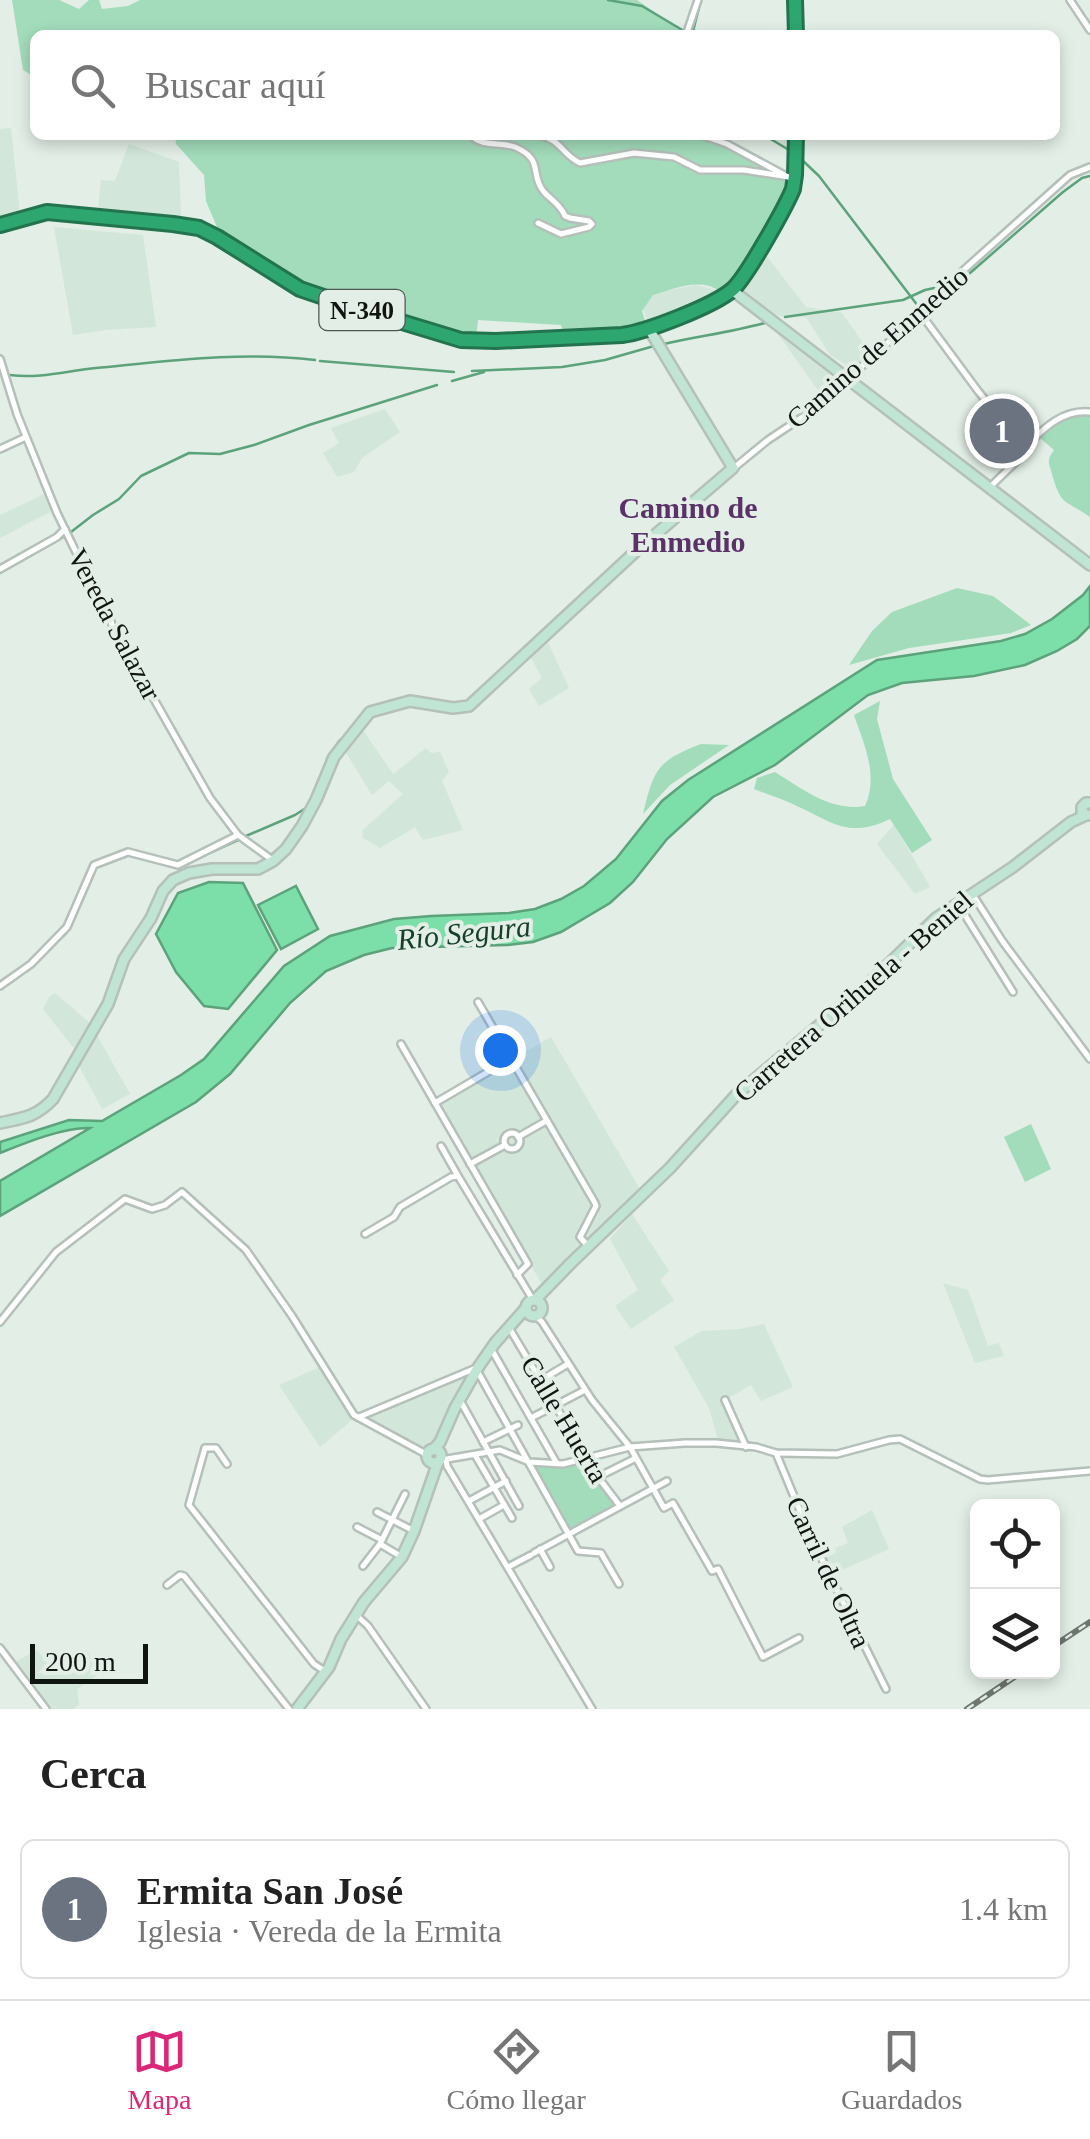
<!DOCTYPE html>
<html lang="es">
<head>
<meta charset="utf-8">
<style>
	body { margin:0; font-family:Georgia,serif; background:#f6f6f6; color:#222 }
	.controls { position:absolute; right:30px; bottom:30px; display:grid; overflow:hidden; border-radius:15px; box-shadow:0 5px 15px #0003 }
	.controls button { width:90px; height:90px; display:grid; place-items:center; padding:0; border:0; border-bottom:2px solid #e0e0e0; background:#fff; color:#222; font:50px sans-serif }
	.scale { position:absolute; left:30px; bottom:25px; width:118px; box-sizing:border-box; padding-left:10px; border:5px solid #111512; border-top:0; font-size:28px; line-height:35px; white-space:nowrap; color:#111512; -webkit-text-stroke:8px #e2eee6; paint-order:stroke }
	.you { position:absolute; left:500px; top:1050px; width:35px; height:35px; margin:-25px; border:8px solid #fff; border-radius:50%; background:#1a73e8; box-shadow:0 0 0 15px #1a73e833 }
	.badge { display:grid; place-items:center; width:65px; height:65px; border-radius:50%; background:#db2777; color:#fff; font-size:32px; font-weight:700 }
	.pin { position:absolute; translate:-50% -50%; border:5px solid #fff; box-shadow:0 2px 10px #0006 }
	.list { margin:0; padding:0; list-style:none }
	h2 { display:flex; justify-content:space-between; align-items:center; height:130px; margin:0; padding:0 40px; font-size:42px }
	h2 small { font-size:32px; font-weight:400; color:#767676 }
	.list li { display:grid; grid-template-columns:65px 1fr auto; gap:30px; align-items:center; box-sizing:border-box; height:140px; margin:0 20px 20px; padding:0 20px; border:2px solid #e0e0e0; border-radius:15px }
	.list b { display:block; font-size:38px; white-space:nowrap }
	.list p { margin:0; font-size:32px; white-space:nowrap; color:#767676 }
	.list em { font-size:32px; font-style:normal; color:#767676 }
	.icon { flex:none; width:55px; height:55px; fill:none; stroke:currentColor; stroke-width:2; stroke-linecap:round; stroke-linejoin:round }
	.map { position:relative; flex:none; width:1090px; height:1709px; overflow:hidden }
	.search { position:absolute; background:#fff; box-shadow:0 5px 15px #0003; left:30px; right:30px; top:30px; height:110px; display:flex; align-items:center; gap:25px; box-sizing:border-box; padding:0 35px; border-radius:15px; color:#767676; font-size:38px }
	.sheet { height:290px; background:#fff }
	nav { display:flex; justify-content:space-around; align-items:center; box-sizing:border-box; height:140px; border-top:2px solid #e0e0e0; background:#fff; font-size:28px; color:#767676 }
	nav a { display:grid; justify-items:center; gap:5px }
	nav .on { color:#db2777 }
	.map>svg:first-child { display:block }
</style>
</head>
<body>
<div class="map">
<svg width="1090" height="1709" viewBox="0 0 1090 1709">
	<rect width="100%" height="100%" fill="#e2eee6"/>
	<g fill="#d2e6d9">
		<polygon points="11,128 20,214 0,221 0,129"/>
		<polygon points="129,144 179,162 181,219 98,210 101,180 115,181"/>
		<polygon points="54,227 143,235 156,327 106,330 73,335"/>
		<polygon points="765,254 806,307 842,313 871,354 853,369 830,355 806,317 780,316 733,298 706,300 648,322 642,306 649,294 696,285 720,291 745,281"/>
		<polygon points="771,324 840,378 834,387 822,396"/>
		<polygon points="385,409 400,432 362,458 354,472 337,477 323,453 339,443 331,428"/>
		<polygon points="45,494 52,511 0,538 0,515"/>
		<polygon points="546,638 569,688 539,706 529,689 542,678 529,654"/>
		<polygon points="362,729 393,774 426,748 431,753 440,752 449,772 442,781 463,830 423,840 415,827 380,848 363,838 362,831 403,794 389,781 372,795 345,751"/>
		<polygon points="894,825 930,887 915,894 877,844"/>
		<polygon points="55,993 91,1024 77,1052 43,1009 49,997"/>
		<polygon points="95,1032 130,1094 102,1109 77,1062"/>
		<polygon points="551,1037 641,1191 543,1286 437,1103"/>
		<polygon points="632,1214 669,1271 660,1280 674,1300 631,1329 615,1306 638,1290 610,1239"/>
		<polygon points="943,1283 968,1290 988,1346 999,1343 1004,1356 975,1363"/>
		<polygon points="764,1324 793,1387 761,1401 751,1385 725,1400 740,1443 718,1440 709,1408 674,1347 702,1331 740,1329"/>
		<polygon points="320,1367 353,1419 320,1447 279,1385"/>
		<polygon points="465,1375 444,1432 425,1451 365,1417"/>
		<polygon points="872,1510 889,1549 831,1575 824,1558 836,1553 835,1548 848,1543 842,1527"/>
		<polygon points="37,1650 52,1670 86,1650 102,1672 77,1689 79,1705 73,1709 48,1709 15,1662"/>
	</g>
	<g fill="#a2dcba">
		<polygon points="12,0 59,0 79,9 89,0 99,0 102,9 128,6 140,0 637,0 683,32 681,35 35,35 35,77 23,70"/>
		<path d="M175,135H692L721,142L789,180C775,207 745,278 719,291C701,277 673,289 653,295L642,311L646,324L631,329L564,333L561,325L478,320L476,338L463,337L393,315L395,301L345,290L342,298L288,278L219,232L206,201L204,175L176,144Z"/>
		<path d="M1081,415L1090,416V517C1064,499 1061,506 1052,474C1049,463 1046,461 1054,450L1038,436L1055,424Z"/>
		<polygon points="957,588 993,596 1031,625 1011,633 909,648 849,665 872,631 892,612"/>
		<path d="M880,701L877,719L893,779L932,840L912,853L890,819C850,838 835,824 799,807C785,800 769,795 754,789L757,778L775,772C802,789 832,812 865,806C879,776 864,744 854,715Z"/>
		<path d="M701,744L729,745L670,785L643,814C654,769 657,761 701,744Z"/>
		<polygon points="1031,1124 1051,1169 1025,1182 1004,1137"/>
		<path d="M585,1463L615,1505L569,1531L533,1465C550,1470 567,1467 585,1463Z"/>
	</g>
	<g fill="#7cdea8" stroke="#5ca27b" stroke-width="2.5">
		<path d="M1090,586V626L1077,639L1057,651L1025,665L974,676L902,683L868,695L775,765L713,797L667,839L633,882L610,903L561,932L533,942L507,945L392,948L364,955L326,971L290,1003L230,1074L196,1102L0,1216V1181L90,1128C64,1127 25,1143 0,1153V1142L69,1120L102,1121L181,1075L204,1059L284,966L330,936L394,919L431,916L509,913L535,909L561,899L584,886L616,859L662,801L688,780L877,660L1001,641L1025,634L1052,619L1083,595Z"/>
		<polygon points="209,882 243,883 277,950 228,1009 204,1006 176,972 156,934 178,893"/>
		<polygon points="296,886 318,929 281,949 258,905"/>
	</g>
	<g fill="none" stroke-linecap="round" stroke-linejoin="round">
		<g stroke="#5ca27b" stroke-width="2.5">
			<polyline points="608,0 642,6 684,31"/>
			<polyline points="692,35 701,0"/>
			<polyline points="764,135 789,150"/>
			<polyline points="801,159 819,176 918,306"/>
			<polyline points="954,283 962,280 1063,192 1082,178 1090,176"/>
			<polyline points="937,293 945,283 1066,174 1090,164"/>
			<polyline points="785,317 903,300 925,290 939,287"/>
			<path d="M664,344C698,336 734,332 768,322"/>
			<polyline points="320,361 454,372"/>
			<polyline points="472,371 562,367 605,360 654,346"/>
			<polyline points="0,373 2,374"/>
			<path d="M10,375C39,379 67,371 96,368C168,361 242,351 315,360"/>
			<polyline points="452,381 484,372"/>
			<polyline points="71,532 93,515 119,499 141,476 189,453 220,454 254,445 309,425 437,385"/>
			<polyline points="0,573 65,536"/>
			<polyline points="311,801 328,757 340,740"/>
			<polyline points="246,836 295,815 306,808"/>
			<polyline points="194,860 238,840"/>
			<polyline points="34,964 66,933 95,869 100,865"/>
		</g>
		<g stroke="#b4c0b9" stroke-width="10">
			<g id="street">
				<polyline points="1070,0 1090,30"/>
				<polyline points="686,35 698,0"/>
				<path d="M470,135C484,148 499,141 515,147C545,160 529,174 544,192C552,201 560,204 565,216L570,218L589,221L592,224L589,227L561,234L538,223"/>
				<path d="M539,135C562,140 561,154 580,163L634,153L674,157L700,170H744L789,177"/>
				<polyline points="701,135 727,144 788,177"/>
				<polyline points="921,314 978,391 1027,451 989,488"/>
				<polyline points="0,359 17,414 57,513 90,581 108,610 112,625 210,798 238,835 271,859"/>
				<path d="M1024,448C1043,429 1062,409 1090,412"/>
				<polyline points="0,449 26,437"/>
				<polyline points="735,467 768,440 813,410 940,296 947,285 1070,175 1090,167"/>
				<polyline points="0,569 57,537 65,529"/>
				<polyline points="973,895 1003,942 1090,1059"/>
				<polyline points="958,904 1013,992"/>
				<polyline points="0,986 31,964 67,927 94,865 128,852 178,865 238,835"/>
				<polyline points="478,1002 595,1203 596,1206 580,1237 587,1245"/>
				<polyline points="401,1044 528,1264 517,1275"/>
				<polyline points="435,1103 510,1059"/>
				<circle cx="512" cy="1141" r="8"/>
				<polyline points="518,1137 546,1121"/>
				<polyline points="441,1146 458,1176"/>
				<polyline points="470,1164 505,1145"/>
				<polyline points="365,1234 394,1217 400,1207 451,1177 458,1176 533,1300"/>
				<polyline points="535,1315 542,1322 592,1400 630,1447 664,1508 673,1503 712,1571 718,1569 763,1657 799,1638"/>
				<polyline points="0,1322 56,1252 125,1199 152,1209 165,1205 182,1192 246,1250 292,1316 354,1415 424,1453 427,1458"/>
				<polyline points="511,1331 598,1477 620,1506"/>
				<polyline points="493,1352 556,1462"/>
				<polyline points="479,1374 578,1551 601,1553 619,1584"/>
				<polyline points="541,1380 568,1364"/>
				<polyline points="725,1400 746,1447"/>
				<polyline points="461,1402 519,1506"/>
				<polyline points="359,1417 476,1368"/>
				<polyline points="531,1418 585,1390"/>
				<polyline points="483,1442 518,1425"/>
				<polyline points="776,1453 810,1535 886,1689"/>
				<polyline points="475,1455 512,1518"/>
				<polyline points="441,1460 500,1450 529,1462 563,1464 630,1447 685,1443 716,1443 756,1447 776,1453 837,1454 889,1440 900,1439 980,1479 988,1480 1090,1471"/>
				<polyline points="446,1460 447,1466 592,1709"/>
				<polyline points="227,1464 216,1448 205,1448 189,1505 314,1664 326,1672"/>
				<polyline points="598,1477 636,1458"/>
				<polyline points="469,1501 506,1481"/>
				<polyline points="377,1512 414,1531"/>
				<polyline points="479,1519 504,1505"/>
				<polyline points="357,1527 382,1540"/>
				<polyline points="380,1544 402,1557"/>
				<polyline points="540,1549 550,1567"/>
				<polyline points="534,1553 667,1481"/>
				<polyline points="363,1566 380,1544 405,1494"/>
				<polyline points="508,1567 531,1555"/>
				<polyline points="167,1585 180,1575 184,1576 289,1709"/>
				<polyline points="356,1615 368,1626 426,1709"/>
				<polyline points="0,1648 46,1709"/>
			</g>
		</g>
		<g stroke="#b4c0b9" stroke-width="14">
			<g id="secondary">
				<polyline points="732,290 1090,565"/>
				<polyline points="1087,815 1082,813 1082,807 1086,803 1090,803"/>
				<path d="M0,1123C24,1118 36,1117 53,1099L108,1004L124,959L151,918L163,891L173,880L189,873L212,869H258L273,861L286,849L302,826L316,800L334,757L370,712L410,701L453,708L469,706L635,552L733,468L649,329"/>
				<polyline points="535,1300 571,1263 670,1168 737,1094 866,986 936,918 1013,867 1071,822 1086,815"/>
				<circle cx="534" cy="1308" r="8"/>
				<circle cx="434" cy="1456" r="7"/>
				<polyline points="433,1450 440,1442 455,1408 479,1366 495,1343 526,1308"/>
				<polyline points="297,1709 329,1667 341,1639 364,1602 402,1557 414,1531 438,1462"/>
			</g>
		</g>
		<g stroke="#23744e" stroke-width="18">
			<g id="highway">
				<polyline points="795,0 796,35"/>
				<path d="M0,225L47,212L173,224L199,228L217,237L300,289L359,309L461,340L496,341L622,335C646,332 713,306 732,290C746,278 785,208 793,189L795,175L796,135"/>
			</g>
		</g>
		<use href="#street" stroke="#fff" stroke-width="5"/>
		<use href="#secondary" stroke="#c0e5d4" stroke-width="9"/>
		<use href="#highway" stroke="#2da76f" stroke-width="12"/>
		<g stroke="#6f7671" stroke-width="6">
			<g id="rail">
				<polyline points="1052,1647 1090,1622"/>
				<polyline points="967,1709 1022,1672"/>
			</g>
		</g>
		<use href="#rail" stroke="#e2eee6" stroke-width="2.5" stroke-dasharray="8" stroke-linecap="butt"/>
	</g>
	<g text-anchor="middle" stroke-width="8" stroke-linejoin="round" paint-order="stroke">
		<rect fill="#e2eee6" stroke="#505652" stroke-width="2.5" x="319.5" y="290" width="85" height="40" rx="8"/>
		<g font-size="25" font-weight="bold" fill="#111512">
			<text x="362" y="319">N-340</text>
		</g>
		<g font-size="28" fill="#111512" stroke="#e2eee6">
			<text transform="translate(877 347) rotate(-41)" y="10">Camino de Enmedio</text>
			<text transform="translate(115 624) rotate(62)" y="10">Vereda Salazar</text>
			<text transform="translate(853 996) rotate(-41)" y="10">Carretera Orihuela - Beniel</text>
			<text transform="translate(565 1419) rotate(59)" y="10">Calle Huerta</text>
			<text transform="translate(829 1572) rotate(65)" y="10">Carril de Oltra</text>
		</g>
		<g font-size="30" font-weight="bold" fill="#5b3268" stroke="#e2eee6">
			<text x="688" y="518">Camino de<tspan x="688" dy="34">Enmedio</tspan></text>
		</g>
		<g font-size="30" font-style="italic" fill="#16402a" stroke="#e2eee6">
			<text transform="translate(464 933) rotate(-6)" y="10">Río Segura</text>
		</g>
	</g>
</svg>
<div class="controls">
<button><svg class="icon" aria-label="locate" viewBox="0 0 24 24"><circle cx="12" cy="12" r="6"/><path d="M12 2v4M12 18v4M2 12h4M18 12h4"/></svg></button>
<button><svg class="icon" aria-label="layers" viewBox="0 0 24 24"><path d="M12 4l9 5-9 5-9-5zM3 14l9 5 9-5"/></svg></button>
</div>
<div class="scale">200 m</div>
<div class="you"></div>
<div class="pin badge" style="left:1002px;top:431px;background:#6b7280">1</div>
<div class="search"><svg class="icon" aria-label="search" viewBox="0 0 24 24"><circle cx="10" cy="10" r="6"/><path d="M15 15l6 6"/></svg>Buscar aquí</div>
</div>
<section class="sheet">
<h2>Cerca<small></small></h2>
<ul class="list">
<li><span class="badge" style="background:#6b7280">1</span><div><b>Ermita San José</b><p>Iglesia · Vereda de la Ermita</p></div><em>1.4 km</em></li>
</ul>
</section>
<nav>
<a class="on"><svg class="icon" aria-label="map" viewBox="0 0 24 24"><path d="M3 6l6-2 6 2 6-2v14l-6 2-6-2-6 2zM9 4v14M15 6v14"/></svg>Mapa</a>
<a><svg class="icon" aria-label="directions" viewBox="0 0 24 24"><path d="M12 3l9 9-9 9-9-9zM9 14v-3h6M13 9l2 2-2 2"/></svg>Cómo llegar</a>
<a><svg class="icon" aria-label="saved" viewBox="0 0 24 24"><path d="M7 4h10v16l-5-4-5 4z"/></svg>Guardados</a>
</nav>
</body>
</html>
